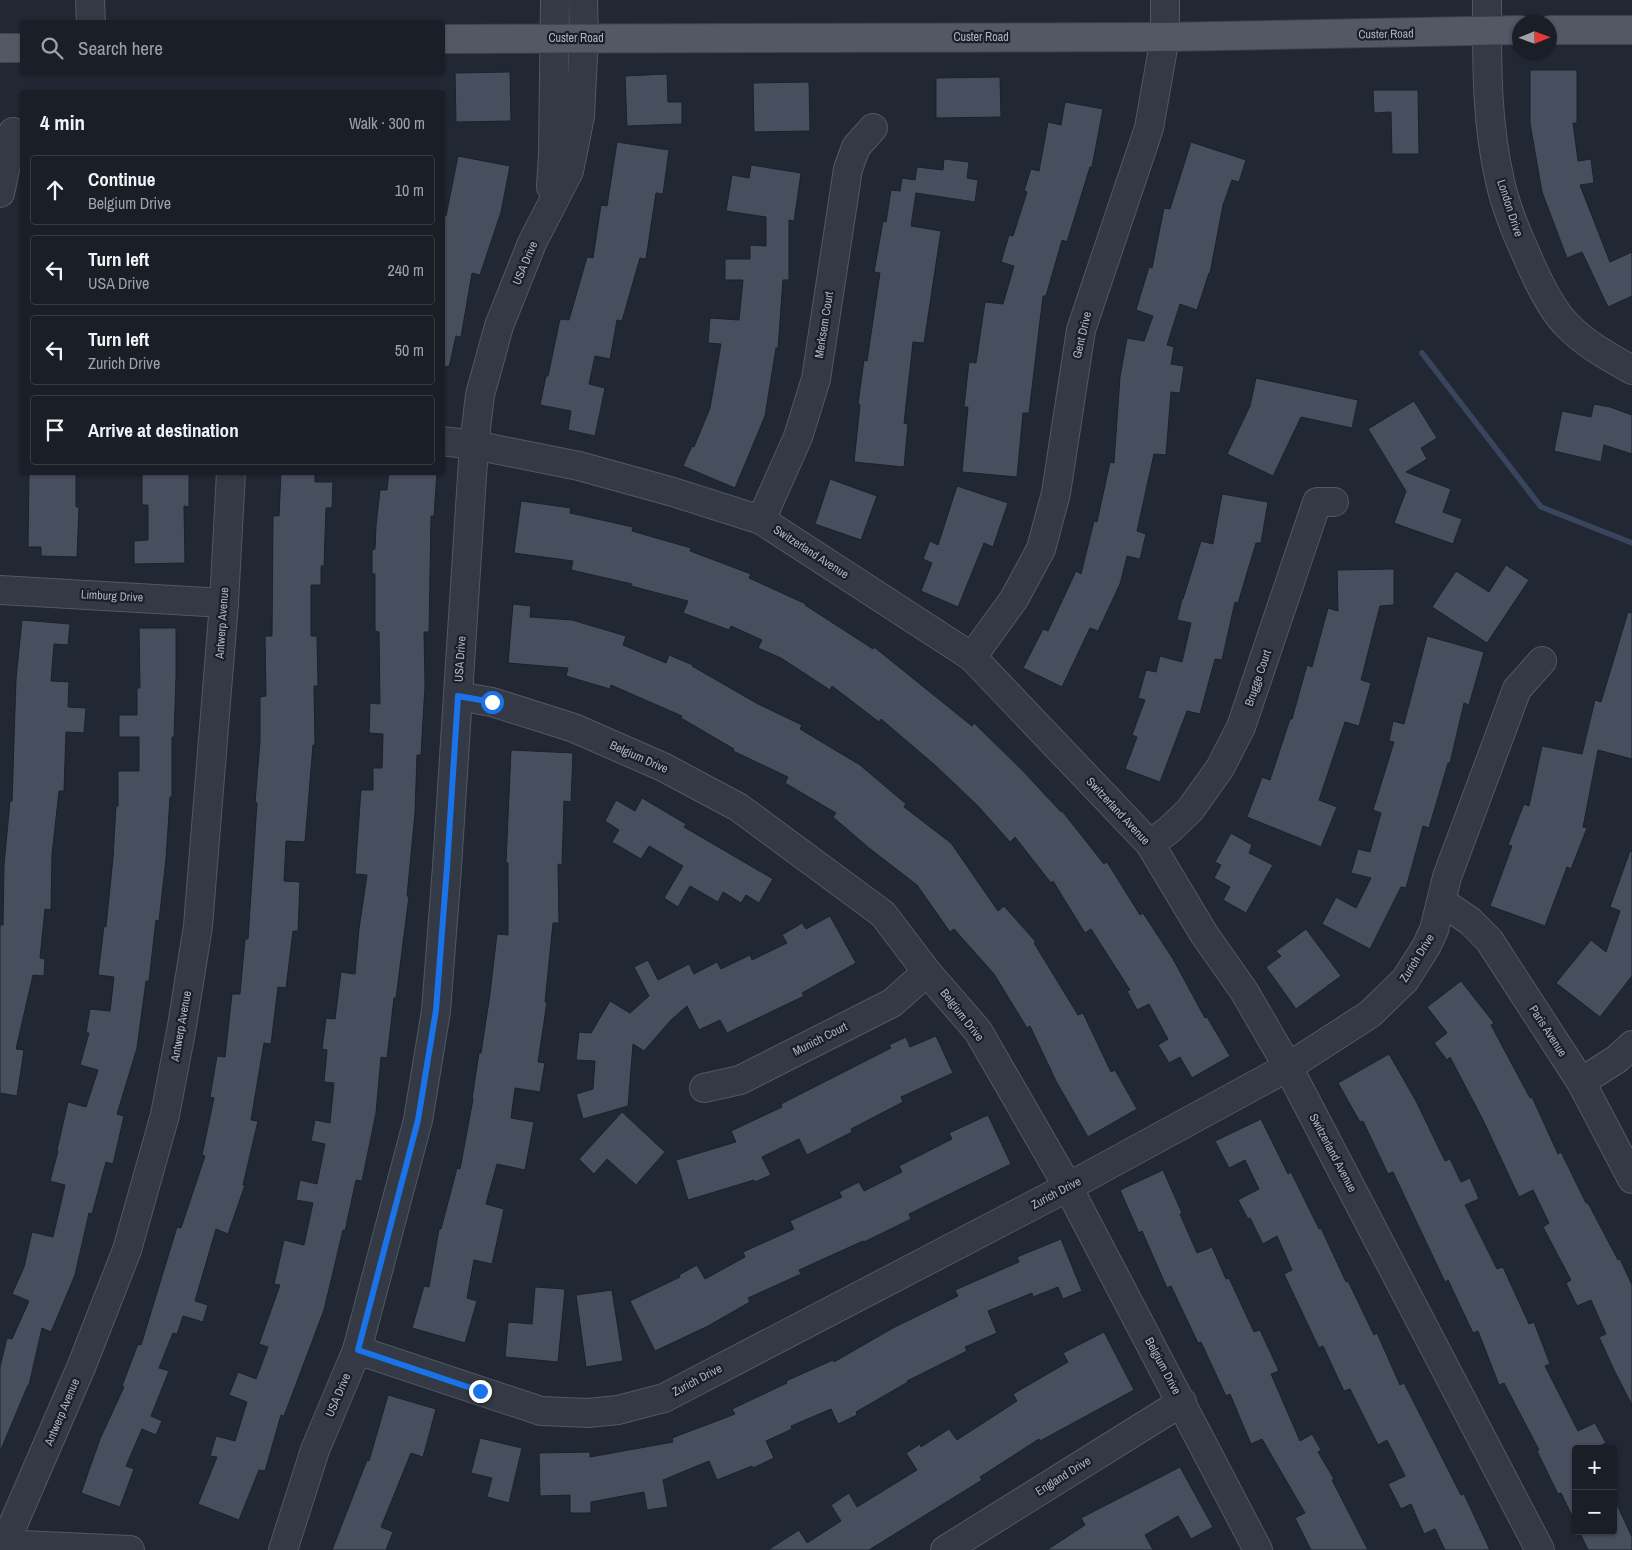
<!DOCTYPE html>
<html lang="en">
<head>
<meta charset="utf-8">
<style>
	body { margin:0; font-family:"Archivo Narrow",sans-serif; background:#22272f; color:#f1f3f6 }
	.controls { position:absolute; right:15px; bottom:15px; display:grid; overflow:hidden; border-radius:5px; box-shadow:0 1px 4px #0004 }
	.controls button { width:45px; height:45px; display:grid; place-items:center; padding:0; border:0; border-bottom:1px solid #373c44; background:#191e27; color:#f1f3f6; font:25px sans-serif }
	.compass { position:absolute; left:1512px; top:15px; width:45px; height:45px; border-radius:50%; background:#191e27; box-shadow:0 1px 4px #0004; rotate:89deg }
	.stop { position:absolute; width:15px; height:15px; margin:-11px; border:4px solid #1a73e8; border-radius:50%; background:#fff }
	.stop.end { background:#1a73e8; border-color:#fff; box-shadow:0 1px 5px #0008 }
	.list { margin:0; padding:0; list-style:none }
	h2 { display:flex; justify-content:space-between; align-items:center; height:65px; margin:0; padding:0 20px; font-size:21px }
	h2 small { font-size:16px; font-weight:400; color:#9fa2a7 }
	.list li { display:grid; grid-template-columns:32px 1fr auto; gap:15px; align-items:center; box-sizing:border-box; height:70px; margin:0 10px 10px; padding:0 10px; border:1px solid #373c44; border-radius:5px }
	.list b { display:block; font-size:19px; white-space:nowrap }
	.list p { margin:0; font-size:16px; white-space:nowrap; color:#9fa2a7 }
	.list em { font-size:16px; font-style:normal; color:#9fa2a7 }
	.icon { flex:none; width:28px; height:28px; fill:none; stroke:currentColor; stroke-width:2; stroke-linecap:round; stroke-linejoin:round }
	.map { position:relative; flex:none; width:1632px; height:1550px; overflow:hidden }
	.search { position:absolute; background:#191e27; box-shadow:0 1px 4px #0004; left:20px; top:20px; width:425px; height:55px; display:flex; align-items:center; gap:12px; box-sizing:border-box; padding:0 18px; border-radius:5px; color:#9fa2a7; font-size:19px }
	.panel { position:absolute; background:#191e27; box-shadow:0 1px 4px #0004; left:20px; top:90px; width:425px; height:385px; border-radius:5px }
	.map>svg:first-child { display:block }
</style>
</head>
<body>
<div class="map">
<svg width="1632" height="1550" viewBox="0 0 1632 1550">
	<rect width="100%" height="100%" fill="#212834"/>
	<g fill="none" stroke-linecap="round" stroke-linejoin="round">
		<polyline stroke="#38455c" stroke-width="5.5" points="1422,353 1541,507 1632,543"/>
	</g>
	<g fill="#474f5e" stroke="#1c212b">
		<polygon points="1530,70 1577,70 1577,123 1573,123 1578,161 1591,159 1594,183 1580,185 1610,262 1632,252 1632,296 1608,307 1582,252 1567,258 1542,192 1530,123"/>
		<polygon points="510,72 511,121 456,122 455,73"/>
		<polygon points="667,74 668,102 682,102 682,124 627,126 625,76"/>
		<polygon points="1000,77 1001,117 936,118 936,78"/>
		<polygon points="809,82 810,131 754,132 753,83"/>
		<polygon points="1373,90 1418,90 1419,154 1392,154 1391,112 1374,113"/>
		<polygon points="1065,102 1103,109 1092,167 1090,167 1067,242 1062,240 1046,296 1043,296 1029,413 1023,413 1017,477 962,472 968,407 964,407 969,362 976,363 985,302 1003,304 1014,266 1001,262 1009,235 1013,236 1027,192 1024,191 1031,169 1039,171 1048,122 1061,125"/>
		<polygon points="617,142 669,150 663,194 656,193 646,259 640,258 622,321 617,320 610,359 595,356 589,384 605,388 595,436 568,430 571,411 540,405 546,376 548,376 560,319 569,320 587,257 593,258 601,205 607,206"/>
		<polygon points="1191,142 1246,160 1239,182 1232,180 1223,205 1210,273 1209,273 1197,310 1180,304 1167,345 1174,347 1171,364 1184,366 1180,393 1171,392 1166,455 1154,454 1137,531 1146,534 1140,559 1127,556 1120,584 1098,631 1090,628 1062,687 1023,668 1043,629 1048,631 1076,571 1081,574 1094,521 1097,522 1110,462 1114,463 1120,377 1127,338 1144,341 1153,316 1136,310 1149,267 1152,268 1164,208 1170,209"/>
		<polygon points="458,156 510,166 501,212 480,275 472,273 461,337 456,336 449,367 442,366 442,215 446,216"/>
		<polygon points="944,159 969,162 967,178 978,180 975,202 916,193 911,226 941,231 924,343 913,342 904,423 908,424 904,467 854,462 860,405 858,404 864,360 867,361 880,273 874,272 883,221 886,222 891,190 900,191 902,178 915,180 917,167 943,170"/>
		<polygon points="751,165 801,173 794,221 789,220 789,280 783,280 778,348 776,348 765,416 735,488 683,466 692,446 694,447 710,408 721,344 708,343 710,318 739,320 743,280 725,280 725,259 750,259 750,245 766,246 766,217 726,211 732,175 749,178"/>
		<polygon points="1256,378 1358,400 1352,428 1301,417 1273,476 1227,454 1250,406"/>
		<polygon points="1414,401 1437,438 1421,448 1427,459 1406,472 1451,489 1443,512 1462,519 1453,544 1394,523 1406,491 1368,429"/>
		<polygon points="1594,404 1610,407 1632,415 1632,454 1604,445 1601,462 1554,451 1562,411 1591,417"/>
		<polygon points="29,472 76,472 76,507 79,507 77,557 41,556 41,547 28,547"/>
		<polygon points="142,472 189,472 189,507 184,506 185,563 134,564 134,541 148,540 148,505 142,505"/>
		<polygon points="281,472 315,472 315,482 333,482 332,508 326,508 324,566 321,566 321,585 311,585 311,636 317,636 318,686 314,686 315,745 313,745 305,842 286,841 284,881 300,882 298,931 293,931 286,988 278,987 271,1044 264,1043 251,1120 258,1121 243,1185 245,1185 228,1234 216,1229 195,1301 208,1305 203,1322 183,1316 177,1334 173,1333 159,1368 169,1371 151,1416 162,1421 156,1435 142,1429 126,1466 134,1469 120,1507 81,1493 100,1439 124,1387 122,1386 138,1344 141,1345 177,1227 181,1228 205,1156 202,1155 214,1098 210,1097 217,1056 225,1057 232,994 240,994 245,939 248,939 252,879 257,803 255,802 260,742 260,697 266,696 265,636 272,636 273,516 279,516"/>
		<polygon points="389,472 437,472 434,516 431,516 429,632 424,632 425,686 421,755 417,755 415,813 407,896 409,896 396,998 394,998 387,1058 381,1057 376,1113 362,1181 356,1180 345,1231 343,1230 324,1310 284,1416 281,1415 265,1471 259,1470 239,1520 198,1504 217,1457 210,1456 216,1436 235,1441 247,1402 229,1395 238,1372 256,1379 268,1347 259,1344 280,1285 274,1284 284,1240 304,1245 313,1203 296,1200 300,1180 317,1184 325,1144 311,1141 315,1120 330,1123 334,1083 324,1082 327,1050 322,1049 326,1018 335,1019 341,972 355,974 359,929 367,875 355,874 361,790 373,790 373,768 382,768 383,734 369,733 370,703 380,704 379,632 375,631 375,574 372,574 372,550 375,549 376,526 380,490 387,490"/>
		<polygon points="830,479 877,496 861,540 815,524"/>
		<polygon points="957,486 1008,503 993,547 984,543 958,607 921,591 932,563 923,559 930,541 938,545"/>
		<polygon points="1222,494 1268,502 1261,543 1256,543 1238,603 1235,602 1222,660 1215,659 1200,714 1187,711 1160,782 1125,769 1137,737 1132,735 1145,700 1138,698 1146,670 1156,672 1160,656 1182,662 1191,623 1177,620 1182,599 1183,599 1201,541 1213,544"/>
		<polygon points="521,501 571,508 570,513 633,527 632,531 691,548 690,551 751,574 749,578 806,604 805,605 873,649 874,647 972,726 974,723 1023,771 1061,812 1062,811 1104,864 1107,862 1140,915 1143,913 1173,959 1205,1018 1207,1017 1230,1056 1192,1078 1180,1057 1169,1063 1158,1045 1168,1039 1149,1004 1137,1010 1127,991 1130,990 1091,929 1085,933 1053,881 1051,883 1015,837 1010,842 978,806 936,766 881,719 879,722 832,686 830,690 781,658 758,648 762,640 731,626 729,630 683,613 688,601 631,586 632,584 571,570 573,561 514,553"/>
		<polygon points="1506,565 1529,580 1487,643 1432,607 1456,571 1489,592"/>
		<polygon points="1394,569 1394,605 1380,606 1361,680 1371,683 1359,726 1345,722 1319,800 1337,807 1321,847 1247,817 1262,777 1270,780 1290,719 1292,719 1307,665 1312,667 1328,608 1338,611 1337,570"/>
		<polygon points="513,604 531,606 530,617 572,620 626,636 623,645 666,663 669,655 693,665 692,666 758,704 802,725 800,729 860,765 906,804 904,807 951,843 998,911 1004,906 1036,942 1034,943 1078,1015 1083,1013 1111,1072 1115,1070 1137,1109 1088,1137 1056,1081 1030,1026 1027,1028 994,974 954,929 950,932 917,885 869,848 833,817 836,813 785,783 788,777 733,751 734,749 681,718 682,716 611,685 610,689 566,676 568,668 508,663"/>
		<polygon points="1628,612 1632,613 1632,759 1598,750 1583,827 1587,828 1571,869 1567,867 1545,926 1490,906 1512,846 1508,845 1524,804 1529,806 1542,746 1582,754 1595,700 1601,702"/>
		<polygon points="22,620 70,624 68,645 54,644 51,681 69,682 68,707 86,708 84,733 66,732 64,791 59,791 52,854 51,910 45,909 40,958 45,959 44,976 33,975 16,1049 24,1050 17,1096 0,1093 0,925 3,925 4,865 10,801 12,801 16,679"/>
		<polygon points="139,628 176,628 176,676 174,737 172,737 172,797 170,797 166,859 159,921 156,920 149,981 146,981 137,1048 117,1114 124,1116 113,1164 106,1162 92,1214 89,1213 75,1275 51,1332 42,1328 29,1385 28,1385 0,1452 0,1367 7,1338 12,1339 29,1301 12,1294 24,1267 32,1232 53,1237 65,1185 50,1181 58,1151 57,1150 68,1102 86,1107 98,1070 80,1065 89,1033 86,1033 90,1009 110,1011 114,977 98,975 104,926 106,927 113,858 116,806 118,806 118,771 139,771 139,737 119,737 119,715 137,715 137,688 140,688"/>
		<polygon points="1427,636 1484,652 1469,705 1464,703 1450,763 1448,763 1429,828 1423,826 1406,888 1401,887 1370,949 1322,924 1336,897 1356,908 1371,878 1351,873 1358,849 1370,852 1381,813 1373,810 1394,742 1389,741 1393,721 1404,724"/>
		<polygon points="511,750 573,753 571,802 564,801 562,865 558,864 559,923 553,923 545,1002 547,1002 538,1062 545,1063 540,1092 515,1088 511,1118 534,1122 525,1170 497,1164 486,1204 504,1209 492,1264 474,1260 467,1298 477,1301 465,1343 412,1328 424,1286 429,1287 439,1229 441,1229 457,1168 460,1169 473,1099 472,1099 479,1053 481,1053 490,994 497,934 508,935 508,863 506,863"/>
		<polygon points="642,798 686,824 684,827 773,879 759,903 746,895 741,903 723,892 718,902 690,886 678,907 664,898 683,866 649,846 641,859 612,842 619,830 605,821 616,800 635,811"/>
		<polygon points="1231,833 1252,845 1249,853 1273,865 1246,913 1223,900 1230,887 1214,878 1221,865 1215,862"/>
		<polygon points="1630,851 1632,851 1632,976 1600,1017 1556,983 1591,940 1606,952 1620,911 1610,907"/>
		<polygon points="830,916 856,963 802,993 804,996 727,1033 720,1020 699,1030 687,1006 671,1020 644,1051 633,1044 628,1106 583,1119 576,1094 593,1089 595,1061 576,1060 579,1032 591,1033 610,1001 630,1013 649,996 634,967 648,960 658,980 689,964 694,974 717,962 721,969 750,955 752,960 787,943 782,935 802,923 806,929"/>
		<polygon points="1306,929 1341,976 1296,1009 1266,967 1281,956 1276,951"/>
		<polygon points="1461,981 1494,1023 1491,1025 1530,1098 1532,1097 1558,1154 1561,1152 1586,1203 1588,1203 1618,1260 1620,1259 1632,1285 1632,1405 1615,1372 1599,1337 1606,1334 1591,1300 1577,1306 1566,1283 1571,1280 1543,1227 1549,1223 1533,1190 1519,1197 1483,1120 1450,1057 1447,1060 1434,1043 1447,1033 1427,1007"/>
		<polygon points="936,1036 953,1073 901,1097 903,1102 851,1129 852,1132 807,1155 799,1139 762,1157 771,1175 755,1182 754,1180 688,1200 676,1160 736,1142 731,1131 782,1107 781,1104 891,1048 889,1045 906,1037 910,1047"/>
		<polygon points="1389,1054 1416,1101 1445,1161 1450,1159 1461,1182 1470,1178 1479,1199 1465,1205 1497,1269 1503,1267 1529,1324 1534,1322 1550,1364 1545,1366 1578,1431 1595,1423 1606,1443 1594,1449 1576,1449 1576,1524 1561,1493 1558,1494 1537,1451 1539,1450 1504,1383 1499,1385 1478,1331 1473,1333 1448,1280 1445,1282 1393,1172 1388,1174 1363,1121 1360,1122 1338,1083"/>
		<polygon points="622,1112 665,1152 636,1185 607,1159 594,1174 579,1159"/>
		<polygon points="988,1115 1011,1164 909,1214 911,1219 864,1242 863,1241 799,1270 801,1274 748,1298 750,1302 708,1326 655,1351 630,1301 680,1277 679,1275 697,1265 705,1279 745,1257 743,1252 794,1229 790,1221 842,1197 839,1192 859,1182 864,1191 902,1172 899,1166 952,1139 949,1133"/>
		<polygon points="1261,1119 1288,1174 1291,1172 1319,1229 1321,1228 1346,1282 1348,1281 1374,1335 1377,1333 1400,1385 1404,1383 1461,1495 1464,1494 1490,1550 1445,1550 1435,1529 1424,1534 1411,1504 1401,1509 1388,1484 1405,1476 1387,1440 1378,1445 1350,1389 1344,1391 1323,1346 1319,1348 1284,1274 1292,1270 1277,1236 1263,1244 1250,1218 1248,1219 1238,1200 1259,1189 1245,1160 1229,1168 1215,1141"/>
		<polygon points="1163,1170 1182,1213 1180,1214 1197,1253 1212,1247 1226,1279 1229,1278 1254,1332 1260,1330 1279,1371 1271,1374 1300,1441 1312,1434 1321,1450 1318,1452 1334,1479 1332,1480 1368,1550 1311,1550 1295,1518 1305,1513 1262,1439 1251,1444 1230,1394 1226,1396 1201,1342 1198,1343 1171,1286 1167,1288 1142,1231 1139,1233 1120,1190"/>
		<polygon points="1061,1239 1082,1291 1063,1299 1058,1287 1033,1297 1032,1293 988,1311 997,1333 965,1347 967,1351 907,1381 908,1382 856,1412 857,1415 838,1424 831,1409 791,1426 792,1429 766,1441 774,1458 753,1468 752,1466 717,1480 709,1461 663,1480 668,1507 647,1510 644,1492 591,1502 591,1513 570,1513 570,1495 540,1496 539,1453 590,1452 590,1457 673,1442 672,1438 735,1414 732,1409 787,1383 786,1381 833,1360 834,1362 893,1328 958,1296 955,1290 1019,1262 1017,1257"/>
		<polygon points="535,1287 565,1289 558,1362 505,1357 508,1322 532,1324"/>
		<polygon points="612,1290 623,1361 586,1367 576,1295"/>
		<polygon points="1104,1332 1134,1390 1040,1441 1039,1439 980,1477 982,1480 869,1550 768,1550 799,1530 807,1543 841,1521 831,1505 849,1493 857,1507 917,1470 906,1453 920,1444 921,1447 949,1429 957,1440 1017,1401 1013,1394 1068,1362 1063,1353"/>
		<polygon points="388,1395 436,1409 423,1457 411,1453 381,1527 393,1532 386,1550 332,1550 367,1460 369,1461"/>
		<polygon points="480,1438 522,1448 509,1503 487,1497 492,1478 471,1473"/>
		<polygon points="1180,1467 1213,1527 1191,1539 1178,1516 1145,1535 1153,1550 1047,1550 1085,1525 1081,1518"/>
		<polygon points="1613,1496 1632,1537 1632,1550 1588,1550 1579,1531 1613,1531"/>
	</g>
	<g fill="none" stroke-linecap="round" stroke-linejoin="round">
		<g stroke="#525863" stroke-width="30">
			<g id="minor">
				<polyline points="90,0 91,22"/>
				<path d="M1487,0C1487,61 1486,122 1500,181C1506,209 1518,236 1530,263C1538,281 1553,311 1567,325C1585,344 1609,357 1632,370"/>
				<polyline points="551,187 553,154 555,0"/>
				<polyline points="0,193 13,132"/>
				<polyline points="442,441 474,445 579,466 673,492 761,520 972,657 1150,844 1204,934 1244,991 1288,1067 1540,1550"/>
				<polyline points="761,520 798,437 816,379 848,169 856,147 873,128"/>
				<polyline points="0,590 224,603"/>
				<polyline points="972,657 1014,599 1041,549 1056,493 1081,330 1149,128 1165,37 1165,0"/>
				<polyline points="458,696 492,702 574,728 663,767 738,807 883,914 927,972 978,1031 1068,1187 1258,1550"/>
				<polyline points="1150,844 1169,830 1190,810 1220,768 1241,727 1317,502 1334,502"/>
				<polyline points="1442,902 1470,921 1489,940 1581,1082 1632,1179"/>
				<polyline points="1581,1082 1617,1059 1632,1045"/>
				<polyline points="704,1088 740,1080 892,1003 927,972"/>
				<polyline points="357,1350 541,1411 588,1413 618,1410 664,1398 1068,1187 1288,1067 1370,1014 1405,980 1426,947 1434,930 1447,877 1517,689 1542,661"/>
				<polyline points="0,1544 130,1550"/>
				<polyline points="2,1550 82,1365 127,1250 165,1115 182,1026 198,926 224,603 231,472"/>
				<polyline points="283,1550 315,1450 357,1350 418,1120 436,1011 447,867 474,445 480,395 499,326 532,243 569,171 580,116 584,38 583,0"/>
				<polyline points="945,1550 1182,1402"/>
			</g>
		</g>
		<g stroke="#3e434e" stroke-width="30">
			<g id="major">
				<polyline points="1550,30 1632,30"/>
				<polyline points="442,39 1165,37 1520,30"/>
				<polyline points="0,48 22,48"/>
			</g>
		</g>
		<use href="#minor" stroke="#343a45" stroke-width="28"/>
		<use href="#major" stroke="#525965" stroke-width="28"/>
	</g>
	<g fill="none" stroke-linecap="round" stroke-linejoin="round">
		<polyline stroke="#1a73e8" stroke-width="6" points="480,1391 358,1350 418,1120 436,1010 447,867 458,696 492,702"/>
	</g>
	<g text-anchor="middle" stroke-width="4.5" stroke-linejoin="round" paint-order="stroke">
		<g font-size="12" fill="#aeb5c2" stroke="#1a1f29">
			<text transform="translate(1386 34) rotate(-1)" y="4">Custer Road</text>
			<text x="981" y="41">Custer Road</text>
			<text x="576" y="42">Custer Road</text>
			<text transform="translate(1510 208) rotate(72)" y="4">London Drive</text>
			<text transform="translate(525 263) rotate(-67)" y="4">USA Drive</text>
			<text transform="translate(824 325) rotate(-81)" y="4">Merksem Court</text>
			<text transform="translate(1082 335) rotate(-77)" y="4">Gent Drive</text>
			<text transform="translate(811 552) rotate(33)" y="4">Switzerland Avenue</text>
			<text transform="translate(112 596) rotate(3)" y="4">Limburg Drive</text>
			<text transform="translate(222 623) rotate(-86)" y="4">Antwerp Avenue</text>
			<text transform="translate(460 659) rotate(-86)" y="4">USA Drive</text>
			<text transform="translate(1258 678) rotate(-71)" y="4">Brugge Court</text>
			<text transform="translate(639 757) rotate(24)" y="4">Belgium Drive</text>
			<text transform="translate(1118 811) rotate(47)" y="4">Switzerland Avenue</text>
			<text transform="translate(1417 958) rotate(-58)" y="4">Zurich Drive</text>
			<text transform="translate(962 1015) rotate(52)" y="4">Belgium Drive</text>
			<text transform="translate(181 1026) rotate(-80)" y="4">Antwerp Avenue</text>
			<text transform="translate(1548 1031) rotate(57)" y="4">Paris Avenue</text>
			<text transform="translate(820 1039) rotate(-27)" y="4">Munich Court</text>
			<text transform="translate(1333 1153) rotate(62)" y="4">Switzerland Avenue</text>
			<text transform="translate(1056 1193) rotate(-28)" y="4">Zurich Drive</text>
			<text transform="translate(1163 1366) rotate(62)" y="4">Belgium Drive</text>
			<text transform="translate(697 1380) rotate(-28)" y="4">Zurich Drive</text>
			<text transform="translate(338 1395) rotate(-67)" y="4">USA Drive</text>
			<text transform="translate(62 1412) rotate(-67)" y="4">Antwerp Avenue</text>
			<text transform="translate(1063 1476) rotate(-32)" y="4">England Drive</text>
		</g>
	</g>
</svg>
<div class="controls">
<button>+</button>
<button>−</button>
</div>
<svg class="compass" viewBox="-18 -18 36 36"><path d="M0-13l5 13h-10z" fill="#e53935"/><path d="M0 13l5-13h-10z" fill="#9fa2a7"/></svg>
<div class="stop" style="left:492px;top:702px"></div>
<div class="stop end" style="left:480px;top:1391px"></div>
<div class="search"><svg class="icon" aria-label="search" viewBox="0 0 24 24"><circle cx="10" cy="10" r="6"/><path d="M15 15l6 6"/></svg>Search here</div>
<section class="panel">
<h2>4 min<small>Walk · 300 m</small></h2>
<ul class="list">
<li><svg class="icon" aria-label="ahead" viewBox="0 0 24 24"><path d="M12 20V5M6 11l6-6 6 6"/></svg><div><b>Continue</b><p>Belgium Drive</p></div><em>10 m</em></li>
<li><svg class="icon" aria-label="left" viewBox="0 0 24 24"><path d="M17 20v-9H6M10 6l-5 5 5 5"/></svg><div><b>Turn left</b><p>USA Drive</p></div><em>240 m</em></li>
<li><svg class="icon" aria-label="left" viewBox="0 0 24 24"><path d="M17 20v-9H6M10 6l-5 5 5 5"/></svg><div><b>Turn left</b><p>Zurich Drive</p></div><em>50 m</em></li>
<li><svg class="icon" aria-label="arrive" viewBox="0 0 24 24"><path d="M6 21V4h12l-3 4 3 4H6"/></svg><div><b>Arrive at destination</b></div></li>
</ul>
</section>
</div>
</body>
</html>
